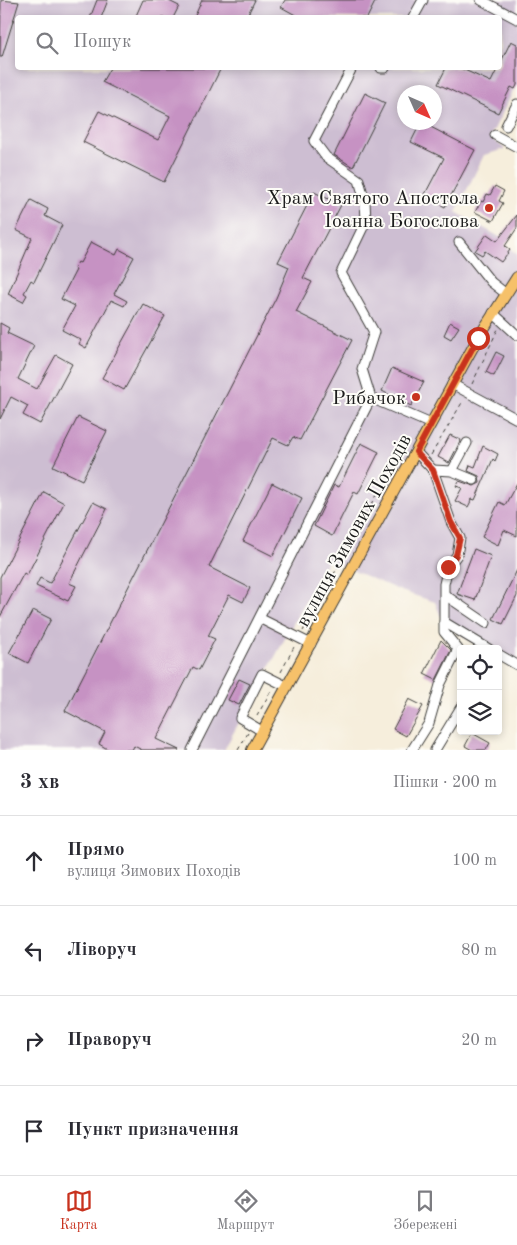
<!DOCTYPE html>
<html lang="uk">
<head>
<meta charset="utf-8">
<style>
	body { margin:0; font-family:"Old Standard TT",serif; background:#f2f2f3; color:#2b2b33 }
	.controls { position:absolute; right:15px; bottom:15px; display:grid; overflow:hidden; border-radius:5px; box-shadow:0 2px 8px #0003 }
	.controls button { width:45px; height:45px; display:grid; place-items:center; padding:0; border:0; border-bottom:1px solid #e1e1e2; background:#fff; color:#2b2b33; font:25px sans-serif }
	.compass { position:absolute; left:397px; top:85px; width:45px; height:45px; border-radius:50%; background:#fff; box-shadow:0 2px 8px #0003; rotate:135deg }
	.stop { position:absolute; width:15px; height:15px; margin:-11px; border:4px solid #c8321e; border-radius:50%; background:#fff }
	.stop.end { background:#c8321e; border-color:#fff; box-shadow:0 1px 5px #0008 }
	.list { margin:0; padding:0; list-style:none }
	h2 { display:flex; justify-content:space-between; align-items:center; height:65px; margin:0; padding:0 20px; font-size:21px }
	h2 small { font-size:16px; font-weight:400; color:#7c7c81 }
	.list li { display:grid; grid-template-columns:32px 1fr auto; gap:15px; align-items:center; box-sizing:border-box; height:90px; padding:0 20px; border-top:1px solid #e1e1e2 }
	.list b { display:block; font-size:19px; white-space:nowrap }
	.list p { margin:0; font-size:16px; white-space:nowrap; color:#7c7c81 }
	.list em { font-size:16px; font-style:normal; color:#7c7c81 }
	.icon { flex:none; width:28px; height:28px; fill:none; stroke:currentColor; stroke-width:2; stroke-linecap:round; stroke-linejoin:round }
	.map { position:relative; flex:none; width:517px; height:750px; overflow:hidden }
	.search { position:absolute; background:#fff; box-shadow:0 2px 8px #0003; left:15px; right:15px; top:15px; height:55px; display:flex; align-items:center; gap:12px; box-sizing:border-box; padding:0 18px; border-radius:5px; color:#7c7c81; font-size:19px }
	.sheet { height:425px; background:#fff }
	nav { display:flex; justify-content:space-around; align-items:center; box-sizing:border-box; height:70px; border-top:1px solid #e1e1e2; background:#fff; font-size:14px; color:#7c7c81 }
	nav a { display:grid; justify-items:center; gap:2px }
	nav .on { color:#c8321e }
	.map>svg:first-child { display:block }
</style>
</head>
<body>
<div class="map">
<svg width="517" height="750" viewBox="0 0 517 750">
	<rect width="100%" height="100%" fill="#fdfcf7"/>
	<filter id="ink" filterUnits="userSpaceOnUse"><feTurbulence type="fractalNoise" baseFrequency=".02" numOctaves="2"/><feDisplacementMap in="SourceGraphic" scale="10" xChannelSelector="R" yChannelSelector="G"/><feConvolveMatrix kernelMatrix="1 2 1 2 8 2 1 2 1" color-interpolation-filters="sRGB"/></filter>
	<filter id="wash" filterUnits="userSpaceOnUse"><feTurbulence type="fractalNoise" baseFrequency=".0096" numOctaves="4" result="noise"/><feDisplacementMap in="SourceGraphic" scale="20" xChannelSelector="R" yChannelSelector="G"/><feGaussianBlur stdDeviation="1.12" result="paint"/><feColorMatrix in="noise" values="0 0 0 0 0 0 0 0 0 0 0 0 0 0 0 0 0 1.4 0 .05"/><feComposite in="paint" operator="in"/></filter>
	<g filter="url(#wash)">
		<rect width="100%" height="100%" fill="#f6eedc"/>
		<path fill="#cdbed2" fill-rule="evenodd" d="M0,0H517V84L490,137L505,149L484,155L456,212L503,239L501,242L517,254V670L498,658V649H483L444,624L435,602L401,591L328,560L224,750H0ZM18,18H500V68H18ZM404,92H434V122H404Z"/>
		<g id="blocks">
			<g fill="#c692c3">
				<polygon points="1,0 19,2 2,57 0,57"/>
				<polygon points="97,0 108,0 101,18 90,18"/>
				<polygon points="143,0 167,0 179,6 173,18 135,18"/>
				<polygon points="202,0 255,0 246,18 194,18"/>
				<polygon points="285,0 376,0 367,18 301,18 281,7"/>
				<polygon points="511,41 517,44 517,85 515,89 511,87 498,113 438,84 446,68 460,68 491,82"/>
				<polygon points="110,68 221,68 164,182 83,142 99,111 158,140 170,116 102,82"/>
				<polygon points="365,93 385,103 353,167 334,155"/>
				<polygon points="421,122 475,150 445,207 424,196 444,158 411,142"/>
				<polygon points="495,186 504,191 499,201 503,203 493,221 475,212 481,201 483,202 487,194 490,195"/>
				<polygon points="314,192 341,205 303,278 312,282 296,312 352,340 300,440 293,437 288,445 273,438 209,567 250,588 243,602 229,595 208,636 215,639 199,670 193,667 156,739 179,750 142,750 134,746 132,750 109,750 99,744 105,732 65,711 276,298 289,267 278,262"/>
				<polygon points="31,200 48,209 45,216 62,225 34,282 31,280 24,293 27,295 23,302 8,294 32,238 16,230"/>
				<polygon points="517,215 517,228 505,246 510,250 501,262 485,251 482,255 475,251 487,234 497,241"/>
				<polygon points="91,242 116,255 119,249 134,257 114,294 127,301 124,306 111,300 86,348 79,344 81,340 62,330 75,306 61,299 76,270 74,269 78,262 80,263"/>
				<polygon points="143,304 165,316 124,390 102,378"/>
				<polygon points="450,322 459,327 451,339 444,335"/>
				<polygon points="0,323 9,328 7,333 34,346 18,379 37,389 56,355 72,364 40,424 23,415 28,406 11,397 0,419"/>
				<polygon points="496,352 504,356 494,376 486,372"/>
				<polygon points="392,368 424,382 411,406 382,391"/>
				<polygon points="78,417 107,431 82,480 53,466"/>
				<polygon points="450,435 461,440 449,463 438,457"/>
				<polygon points="361,443 379,452 358,494 354,492 332,536 314,526 334,485 339,487"/>
				<polygon points="483,446 498,454 495,461 493,459 475,500 472,499 468,507 455,501 462,488 456,486 459,481 474,486 480,483 479,476 468,471 470,465 475,467"/>
				<polygon points="272,483 302,498 273,556 243,541"/>
				<polygon points="517,483 517,536 504,530 498,545 482,537 499,502 505,505"/>
				<polygon points="44,492 64,503 27,575 24,573 0,617 0,577"/>
				<polygon points="93,502 107,509 69,583 76,586 68,601 36,586 40,578 50,583"/>
				<polygon points="474,549 491,556 475,600 457,594"/>
				<polygon points="517,570 517,596 503,624 493,619"/>
				<polygon points="33,610 51,619 28,663 9,653"/>
				<polygon points="441,640 451,650 436,680 424,674"/>
				<polygon points="239,679 250,684 239,705 228,700"/>
				<polygon points="409,699 423,706 406,736 393,729"/>
				<polygon points="472,733 490,743 486,750 472,750 465,746"/>
			</g>
		</g>
	</g>
	<g filter="url(#ink)">
		<use href="#blocks" fill-opacity="0" stroke="#3d3c39" stroke-width="1"/>
		<g fill="none" stroke-linecap="round" stroke-linejoin="round">
			<g stroke="#3d3c39" stroke-width="11">
				<g id="minor">
					<polyline points="481,0 517,19"/>
					<polyline points="413,18 423,0"/>
					<polyline points="352,68 314,141 326,157 359,180 365,201 366,221 341,273 374,332 362,369 371,398 431,424"/>
					<polyline points="381,68 385,68"/>
					<polyline points="506,126 517,104"/>
					<polyline points="495,135 517,147"/>
					<polyline points="459,242 491,282 505,293"/>
					<polyline points="493,313 517,335"/>
					<polyline points="452,384 517,419"/>
					<polyline points="416,452 433,470 451,522 460,538 457,555 448,567 444,584 444,622 489,649"/>
					<polyline points="433,470 452,471 467,443"/>
					<polyline points="452,471 474,480"/>
					<polyline points="445,595 486,623"/>
					<polyline points="261,619 311,644"/>
					<polyline points="498,654 517,665"/>
					<polyline points="262,731 240,718 262,674 286,686"/>
					<polyline points="192,750 371,398"/>
					<polyline points="412,750 429,723 440,685 458,649 444,632 444,622"/>
					<polyline points="435,750 461,707"/>
				</g>
			</g>
			<g stroke="#3d3c39" stroke-width="12">
				<polyline id="major" points="252,750 478,338 517,277"/>
			</g>
			<g stroke="#3d3c39" stroke-width="1" stroke-dasharray="4 4" stroke-linecap="butt">
				<polyline points="472,384 498,329"/>
				<polyline points="431,455 463,401"/>
				<polyline points="303,631 378,493"/>
				<polyline points="281,672 295,645"/>
				<polyline points="257,716 272,689"/>
				<polyline points="238,750 248,733"/>
			</g>
			<use href="#minor" stroke="#fff" stroke-width="9"/>
			<use href="#major" stroke="#f6c16b" stroke-width="10"/>
		</g>
	</g>
	<g fill="none" stroke-linecap="round" stroke-linejoin="round" filter="url(#ink)">
		<polyline stroke="#c8321e" stroke-width="6" points="448,567 456,555 460,538 451,522 433,470 416,452 478,338"/>
	</g>
	<g fill="#c8321e" stroke="#fdfcf7" stroke-width="2">
		<circle cx="489" cy="208" r="5"/>
		<circle cx="416" cy="397" r="5"/>
	</g>
	<g text-anchor="middle" stroke-width="4" stroke-linejoin="round" paint-order="stroke">
		<g font-size="20" fill="#1c1c1c" stroke="#fdfcf7" text-anchor="end">
			<text x="479" y="204">Храм Святого Апостола<tspan x="479" dy="23">Іоанна Богослова</tspan></text>
			<text x="406" y="404">Рибачок</text>
		</g>
		<g font-size="20" fill="#1c1c1c" stroke="#fdfcf7">
			<text transform="translate(353 530) rotate(-61)" y="7">вулиця Зимових Походів</text>
		</g>
	</g>
</svg>
<div class="controls">
<button><svg class="icon" aria-label="locate" viewBox="0 0 24 24"><circle cx="12" cy="12" r="6"/><path d="M12 2v4M12 18v4M2 12h4M18 12h4"/></svg></button>
<button><svg class="icon" aria-label="layers" viewBox="0 0 24 24"><path d="M12 4l9 5-9 5-9-5zM3 14l9 5 9-5"/></svg></button>
</div>
<svg class="compass" viewBox="-18 -18 36 36"><path d="M0-13l5 13h-10z" fill="#e53935"/><path d="M0 13l5-13h-10z" fill="#7c7c81"/></svg>
<div class="stop" style="left:478px;top:338px"></div>
<div class="stop end" style="left:448px;top:567px"></div>
<div class="search"><svg class="icon" aria-label="search" viewBox="0 0 24 24"><circle cx="10" cy="10" r="6"/><path d="M15 15l6 6"/></svg>Пошук</div>
</div>
<section class="sheet">
<h2>3 хв<small>Пішки · 200 m</small></h2>
<ul class="list">
<li><svg class="icon" aria-label="ahead" viewBox="0 0 24 24"><path d="M12 20V5M6 11l6-6 6 6"/></svg><div><b>Прямо</b><p>вулиця Зимових Походів</p></div><em>100 m</em></li>
<li><svg class="icon" aria-label="left" viewBox="0 0 24 24"><path d="M17 20v-9H6M10 6l-5 5 5 5"/></svg><div><b>Ліворуч</b></div><em>80 m</em></li>
<li><svg class="icon" aria-label="right" viewBox="0 0 24 24"><path d="M7 20v-9h11M14 6l5 5-5 5"/></svg><div><b>Праворуч</b></div><em>20 m</em></li>
<li><svg class="icon" aria-label="arrive" viewBox="0 0 24 24"><path d="M6 21V4h12l-3 4 3 4H6"/></svg><div><b>Пункт призначення</b></div></li>
</ul>
</section>
<nav>
<a class="on"><svg class="icon" aria-label="map" viewBox="0 0 24 24"><path d="M3 6l6-2 6 2 6-2v14l-6 2-6-2-6 2zM9 4v14M15 6v14"/></svg>Карта</a>
<a><svg class="icon" aria-label="directions" viewBox="0 0 24 24"><path d="M12 3l9 9-9 9-9-9zM9 14v-3h6M13 9l2 2-2 2"/></svg>Маршрут</a>
<a><svg class="icon" aria-label="saved" viewBox="0 0 24 24"><path d="M7 4h10v16l-5-4-5 4z"/></svg>Збережені</a>
</nav>
</body>
</html>
